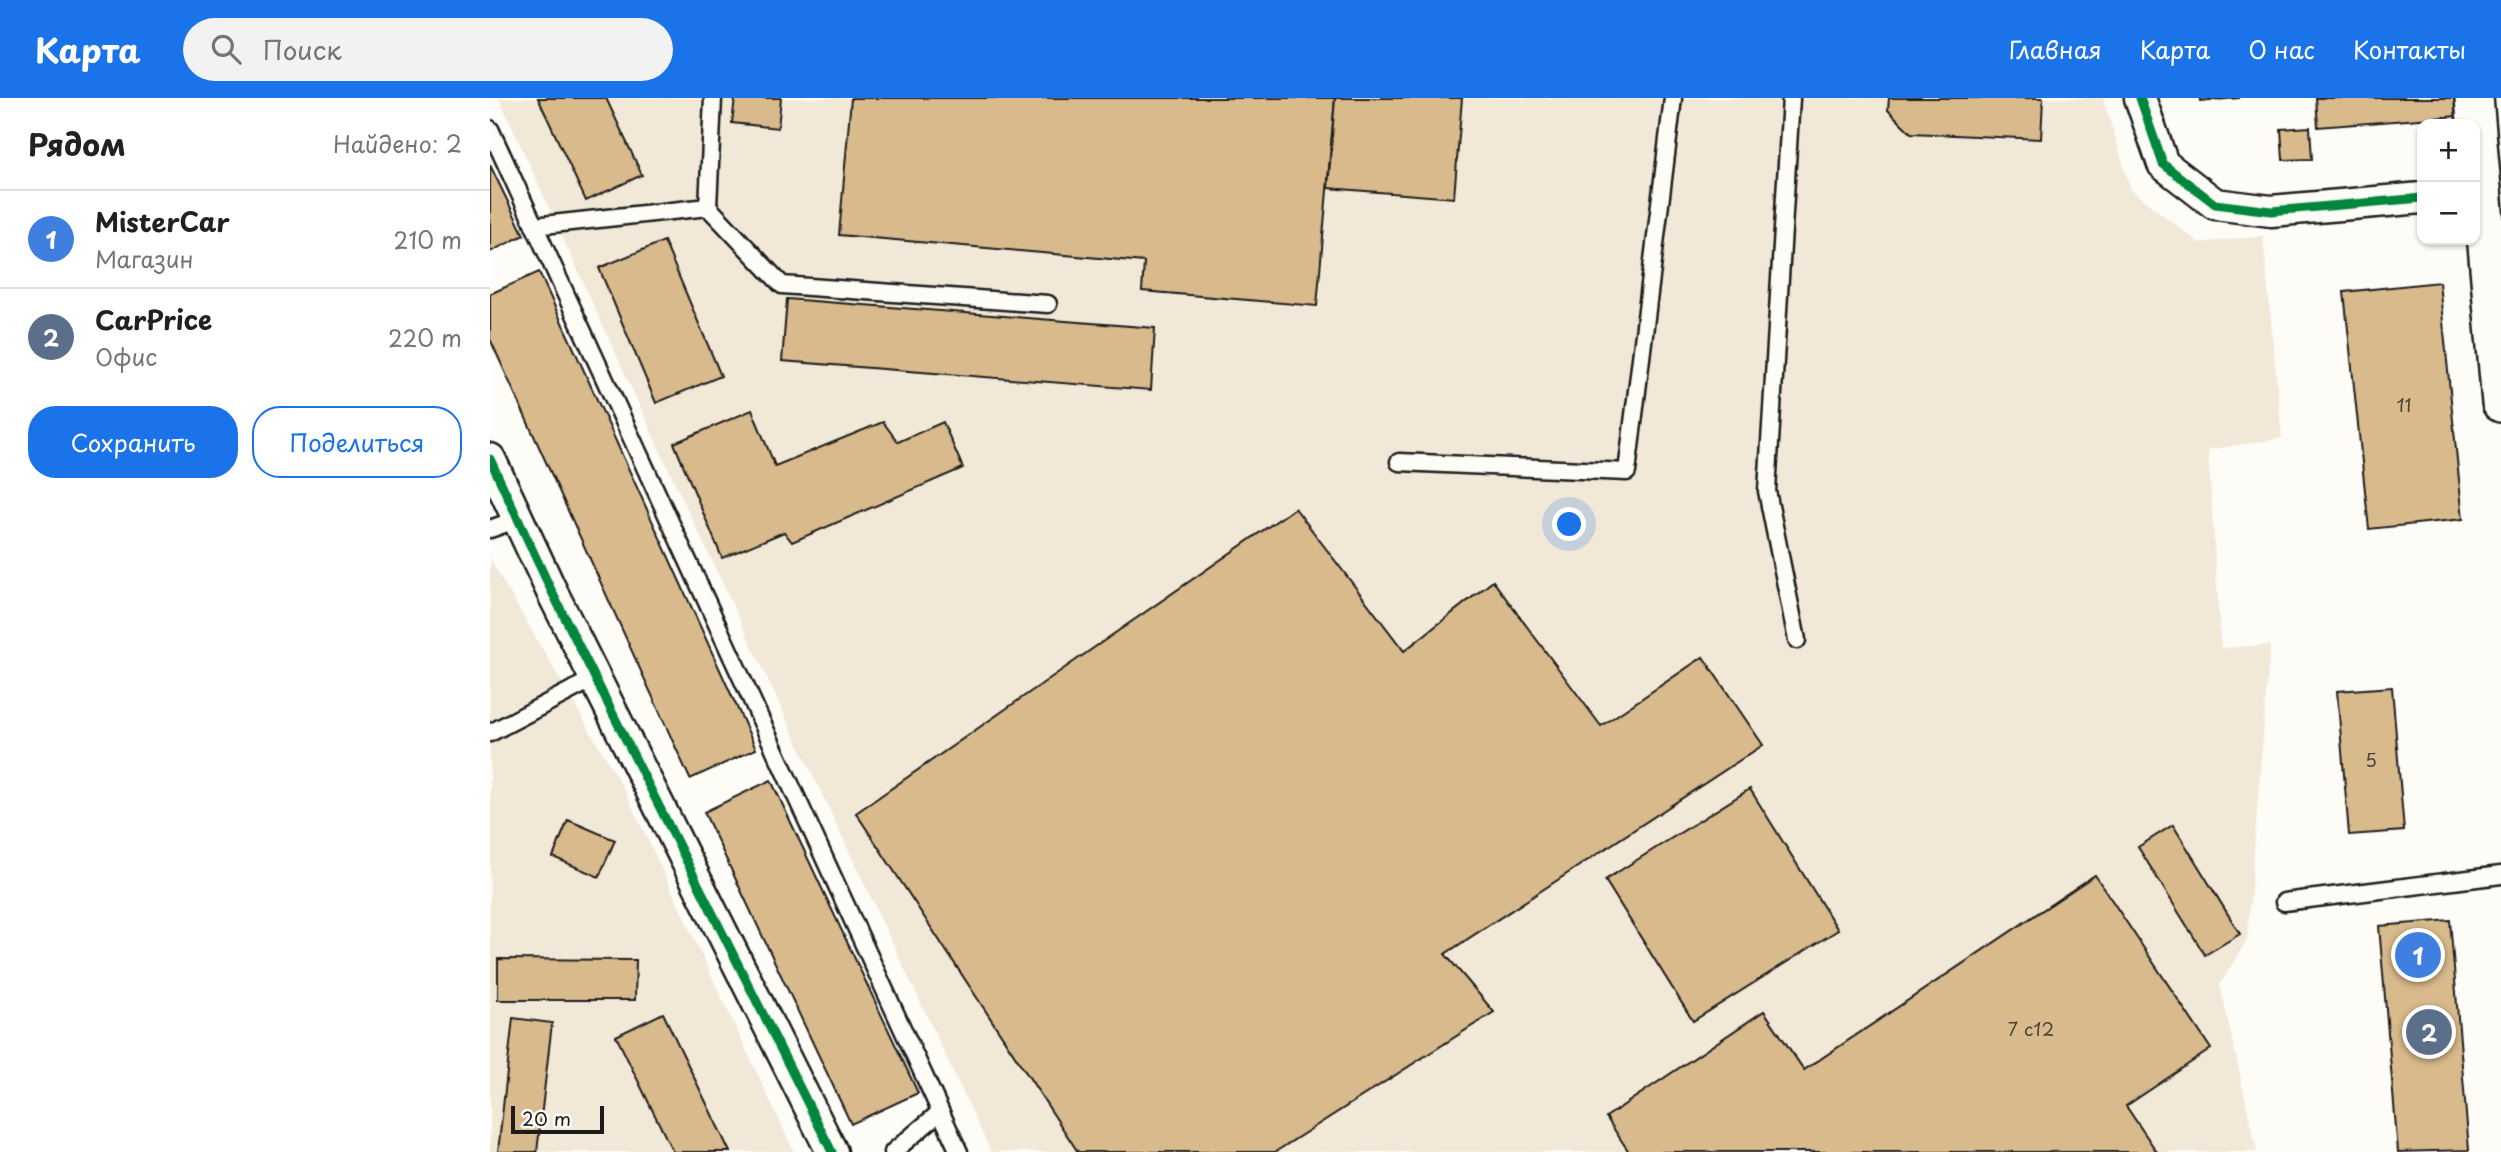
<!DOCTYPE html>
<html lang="ru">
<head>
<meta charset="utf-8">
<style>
	body { margin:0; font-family:"Playpen Sans",sans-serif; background:#f2f2f2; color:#202124 }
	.controls { position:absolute; right:21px; top:21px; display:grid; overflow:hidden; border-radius:14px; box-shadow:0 2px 5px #0004 }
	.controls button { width:63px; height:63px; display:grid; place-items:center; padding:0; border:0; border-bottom:2px solid #e0e0e0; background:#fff; color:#202124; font:35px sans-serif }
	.scale { position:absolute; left:21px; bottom:18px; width:93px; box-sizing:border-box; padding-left:7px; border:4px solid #1c1c1c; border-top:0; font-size:19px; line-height:24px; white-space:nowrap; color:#1c1c1c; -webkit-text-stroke:5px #fdfcf7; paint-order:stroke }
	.you { position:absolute; left:1080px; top:427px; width:24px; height:24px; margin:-18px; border:5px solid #fff; border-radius:50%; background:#1a73e8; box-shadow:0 0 0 10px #1a73e833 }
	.badge { display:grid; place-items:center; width:46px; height:46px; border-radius:50%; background:#1a73e8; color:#fff; font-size:23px; font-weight:700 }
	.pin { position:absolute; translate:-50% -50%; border:4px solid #fff; box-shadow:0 2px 7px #0006 }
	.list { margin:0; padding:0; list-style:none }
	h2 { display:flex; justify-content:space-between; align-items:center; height:91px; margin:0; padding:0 28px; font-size:30px }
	h2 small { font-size:23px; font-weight:400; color:#757577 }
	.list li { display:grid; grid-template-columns:46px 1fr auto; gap:21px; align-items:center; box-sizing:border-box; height:98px; padding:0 28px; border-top:2px solid #e0e0e0 }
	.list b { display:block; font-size:26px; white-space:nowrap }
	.list p { margin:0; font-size:23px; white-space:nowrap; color:#757577 }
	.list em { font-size:23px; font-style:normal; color:#757577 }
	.actions { display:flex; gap:14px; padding:21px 28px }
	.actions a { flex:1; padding:16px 0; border:2px solid #1a73e8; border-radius:28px; text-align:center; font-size:24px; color:#1a73e8 }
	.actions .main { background:#1a73e8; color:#fff }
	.icon { flex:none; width:38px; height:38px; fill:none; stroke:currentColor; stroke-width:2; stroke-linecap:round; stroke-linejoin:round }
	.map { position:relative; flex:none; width:2011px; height:1054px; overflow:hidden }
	header { display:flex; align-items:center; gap:42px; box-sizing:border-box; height:98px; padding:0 35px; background:#1a73e8; color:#fff }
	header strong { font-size:33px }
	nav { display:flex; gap:38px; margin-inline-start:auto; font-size:24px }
	.search { width:490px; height:63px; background:#f2f2f2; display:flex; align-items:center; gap:18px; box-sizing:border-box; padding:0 24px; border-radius:38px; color:#757577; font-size:26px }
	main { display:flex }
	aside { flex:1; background:#fff }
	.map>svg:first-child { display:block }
</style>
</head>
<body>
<header>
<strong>Карта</strong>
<div class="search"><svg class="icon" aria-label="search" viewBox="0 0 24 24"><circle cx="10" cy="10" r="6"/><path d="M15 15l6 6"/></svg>Поиск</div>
<nav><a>Главная</a><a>Карта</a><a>О нас</a><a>Контакты</a></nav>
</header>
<main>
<aside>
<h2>Рядом<small>Найдено: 2</small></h2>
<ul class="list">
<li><span class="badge" style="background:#3f7fe0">1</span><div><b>MisterCar</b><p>Магазин</p></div><em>210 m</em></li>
<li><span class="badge" style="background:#5c6f8a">2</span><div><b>CarPrice</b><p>Офис</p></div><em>220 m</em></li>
</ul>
<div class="actions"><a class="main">Сохранить</a><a>Поделиться</a></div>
</aside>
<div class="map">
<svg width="2011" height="1054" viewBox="0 0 2011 1054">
	<rect width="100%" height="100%" fill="#fdfcf7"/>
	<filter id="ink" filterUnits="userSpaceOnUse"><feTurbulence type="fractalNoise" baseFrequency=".0143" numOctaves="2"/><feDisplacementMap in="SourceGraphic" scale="14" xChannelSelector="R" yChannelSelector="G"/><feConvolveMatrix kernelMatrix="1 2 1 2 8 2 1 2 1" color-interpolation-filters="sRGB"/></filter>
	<g filter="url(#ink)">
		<g fill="#f2e8d7">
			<polygon points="9,0 1613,0 1641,92 1709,145 1773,138 1792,340 1718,352 1731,550 1780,547 1757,842 1730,886 1767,1054 501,1054 177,368"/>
			<polygon points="0,461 135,693 304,1054 0,1054"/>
		</g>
		<g fill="#d8ba8c" stroke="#1c1c1c" stroke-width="2">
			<polygon points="48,0 116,0 152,77 96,103"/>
			<polygon points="245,0 291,0 288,30 242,25"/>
			<polygon points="361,0 845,0 827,208 652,193 654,164 349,137"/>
			<polygon points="845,0 972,0 964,100 838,90"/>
			<polygon points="1399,0 1553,0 1551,41 1421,35 1398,12"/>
			<polygon points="1710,0 1750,0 1710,3"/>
			<polygon points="1826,0 1966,0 1968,18 1828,29"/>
			<polygon points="1820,29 1822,61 1793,62 1791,31"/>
			<polygon points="0,67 34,137 0,154"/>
			<polygon points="174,143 231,278 166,305 109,170"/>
			<polygon points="49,174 266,651 200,681 0,241 0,196"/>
			<polygon points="1949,184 1973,421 1879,431 1854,194"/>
			<polygon points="297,201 665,230 661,292 292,263"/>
			<polygon points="262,312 285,368 393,324 408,344 453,324 473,370 302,444 294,434 232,460 184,345"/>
			<polygon points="805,410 914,553 1003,483 1111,628 1213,559 1273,647 955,856 1004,914 785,1054 588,1054 366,715"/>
			<polygon points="1902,589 1914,733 1859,737 1847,593"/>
			<polygon points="281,682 428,995 361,1026 214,714"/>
			<polygon points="1260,691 1348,832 1203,923 1115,782"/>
			<polygon points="78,722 125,742 109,779 63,759"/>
			<polygon points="1683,727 1750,836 1715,857 1648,749"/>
			<polygon points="1605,777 1721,951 1636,1008 1667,1054 1139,1054 1116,1019 1274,913 1314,972"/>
			<polygon points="1960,822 1979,1052 1908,1054 1889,828"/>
			<polygon points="8,861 146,862 145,902 8,902"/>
			<polygon points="173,915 240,1054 183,1054 126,938"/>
			<polygon points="23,920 62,925 47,1054 8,1054"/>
		</g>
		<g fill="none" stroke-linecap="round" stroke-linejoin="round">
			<g stroke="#1c1c1c" stroke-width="21">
				<g id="service">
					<polyline points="1301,0 1277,393 1307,542"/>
					<polyline points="0,31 469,1054"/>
					<polyline points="218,109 292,187 558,206"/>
					<polyline points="44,128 218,109 223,0"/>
					<polyline points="909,364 1137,374 1183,0"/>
					<polyline points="0,431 28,421"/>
					<polyline points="0,635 105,580"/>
					<polyline points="1794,804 2011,777"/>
					<polyline points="403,1054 449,1015"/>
				</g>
			</g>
			<g stroke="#1c1c1c" stroke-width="35">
				<g id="minor">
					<polyline points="1650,0 1673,66 1725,106 1781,113 1932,100"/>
					<polyline points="0,361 62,494 342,1054"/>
				</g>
			</g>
			<g stroke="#1c1c1c" stroke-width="42">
				<polyline id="tertiary" points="1984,0 2011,305"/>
			</g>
			<use href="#service" stroke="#fdfcf7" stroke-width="16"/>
			<use href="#minor" stroke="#fdfcf7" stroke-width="30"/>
			<use href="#tertiary" stroke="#fdfcf7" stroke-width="37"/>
			<g stroke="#fdfcf7" stroke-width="13">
				<g id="cycleway">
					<polyline points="1650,0 1673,66 1725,106 1781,113 1932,100"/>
					<polyline points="0,361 62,494 342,1054"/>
				</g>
			</g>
			<use href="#cycleway" stroke="#00873e" stroke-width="9"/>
		</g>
	</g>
	<g text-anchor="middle" stroke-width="5" stroke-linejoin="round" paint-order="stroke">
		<g font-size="18" fill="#4b4438">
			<text x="1914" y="314">11</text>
			<text x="1881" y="669">5</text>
			<text x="1541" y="938">7 с12</text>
		</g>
	</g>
</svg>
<div class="controls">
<button>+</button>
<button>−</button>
</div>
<div class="scale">20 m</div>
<div class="you"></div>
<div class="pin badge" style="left:1928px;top:857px;background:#3f7fe0">1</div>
<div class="pin badge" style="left:1939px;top:934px;background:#5c6f8a">2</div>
</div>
</main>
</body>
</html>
